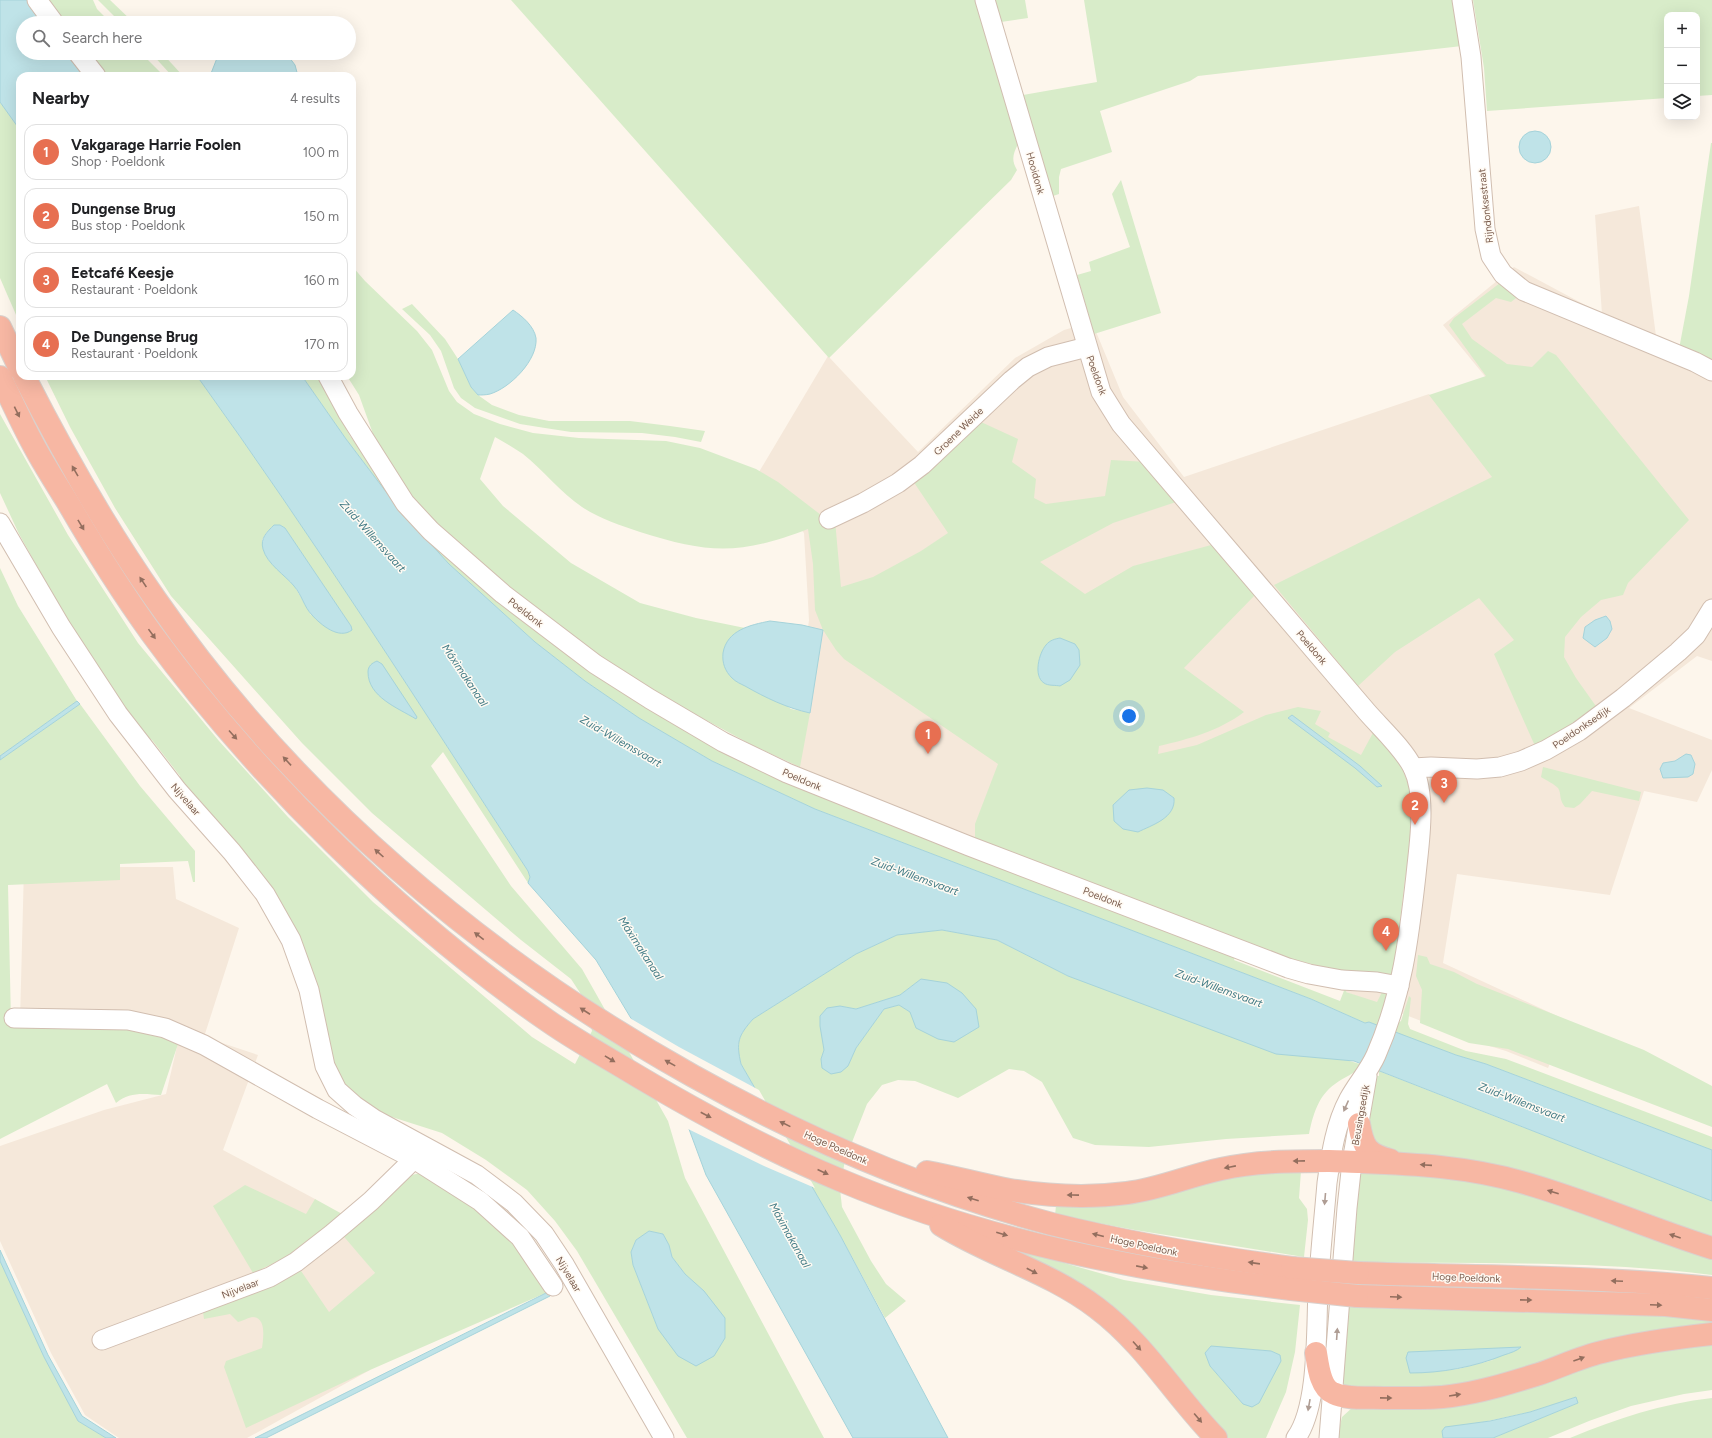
<!DOCTYPE html>
<html lang="en">
<head>
<meta charset="utf-8">
<style>
	body { margin:0; font-family:Figtree,sans-serif; background:#f2f2f2; color:#202124 }
	.controls { position:absolute; right:12px; top:12px; display:grid; overflow:hidden; border-radius:8px; box-shadow:0 4px 16px #0002 }
	.controls button { width:36px; height:36px; display:grid; place-items:center; padding:0; border:0; border-bottom:1px solid #e0e0e0; background:#fff; color:#202124; font:20px sans-serif }
	.you { position:absolute; left:1129px; top:716px; width:14px; height:14px; margin:-10px; border:3px solid #fff; border-radius:50%; background:#1a73e8; box-shadow:0 0 0 6px #1a73e833 }
	.badge { display:grid; place-items:center; width:26px; height:26px; border-radius:50%; background:#e76f51; color:#fff; font-size:13px; font-weight:700 }
	.pin { position:absolute; translate:-50% -33px; filter:drop-shadow(0 1px 2px #0008) }
	.pin::after { content:''; position:absolute; top:21px; width:14px; height:12px; background:inherit; clip-path:polygon(0 0,100% 0,50% 100%) }
	.list { margin:0; padding:0; list-style:none }
	h2 { display:flex; justify-content:space-between; align-items:center; height:52px; margin:0; padding:0 16px; font-size:17px }
	h2 small { font-size:13px; font-weight:400; color:#757577 }
	.list li { display:grid; grid-template-columns:26px 1fr auto; gap:12px; align-items:center; box-sizing:border-box; height:56px; margin:0 8px 8px; padding:0 8px; border:1px solid #e0e0e0; border-radius:12px }
	.list b { display:block; font-size:15px; white-space:nowrap }
	.list p { margin:0; font-size:13px; white-space:nowrap; color:#757577 }
	.list em { font-size:13px; font-style:normal; color:#757577 }
	.icon { flex:none; width:22px; height:22px; fill:none; stroke:currentColor; stroke-width:2; stroke-linecap:round; stroke-linejoin:round }
	.map { position:relative; flex:none; width:1712px; height:1438px; overflow:hidden }
	.search { position:absolute; background:#fff; box-shadow:0 4px 16px #0002; left:16px; top:16px; width:340px; height:44px; display:flex; align-items:center; gap:10px; box-sizing:border-box; padding:0 14px; border-radius:22px; color:#757577; font-size:15px }
	.panel { position:absolute; background:#fff; box-shadow:0 4px 16px #0002; left:16px; top:72px; width:340px; height:308px; border-radius:12px }
	.map>svg:first-child { display:block }
</style>
</head>
<body>
<div class="map">
<svg width="1712" height="1438" viewBox="0 0 1712 1438">
	<rect width="100%" height="100%" fill="#fdf6ec"/>
	<g fill="#f5e8da">
		<polygon points="1639,206 1656,336 1712,363 1712,661 1697,656 1629,708 1712,740 1712,770 1697,802 1644,791 1610,895 1457,874 1443,963 1568,1021 1548,1068 1506,1051 1473,1041 787,776 809,620 804,533 756,477 828,356 918,452 1015,358 1064,330 1092,322 1123,397 1184,477 1429,394 1496,477 1573,484 1443,325 1514,267 1602,314 1595,215"/>
		<polygon points="24,867 173,867 176,899 239,928 204,1037 258,1055 223,1150 315,1199 375,1273 370,1370 247,1438 119,1438 85,1415 51,1353 0,1241 0,1146 104,1110 166,1094 178,1042 20,1022"/>
	</g>
	<g fill="#d8ecc9" fill-rule="evenodd">
		<polygon points="43,0 93,0 97,9 111,23 61,23"/>
		<polygon points="98,0 110,0 134,23 121,23"/>
		<path d="M511,0H977L1018,144C1013,154 1011,160 1017,170L1011,180L829,358Z"/>
		<polygon points="995,0 1025,0 1028,18 1001,22"/>
		<polygon points="1084,0 1455,0 1462,46 1198,76 1190,81 1100,111 1112,152 1061,169 1059,177 1059,194 1053,196 1023,95 1097,82"/>
		<polygon points="1473,0 1712,0 1712,95 1697,96 1697,15 1667,15 1667,98 1487,111 1484,68"/>
		<polygon points="84,53 141,53 164,76 102,76"/>
		<polygon points="151,53 162,53 183,76 172,76"/>
		<polygon points="0,102 20,130 20,324 0,278"/>
		<polygon points="1711,143 1712,143 1712,363 1679,349 1689,296"/>
		<polygon points="1121,180 1161,313 1094,334 1077,275 1091,271 1089,262 1130,247 1112,194"/>
		<path d="M352,266L365,281L417,331L432,350L449,391L457,402L474,414L500,424L533,433L579,438L666,441L700,448L756,469L778,482L821,515L835,520L841,587L873,577L921,551L948,533L913,481L981,422L1018,439L1012,462L1036,479L1034,498L1046,504L1105,496L1111,460L1148,462L1179,501L1113,523L1040,562L1085,594L1133,566L1215,544L1256,594L1184,668L1244,712C1219,731 1189,739 1159,746L1158,754L1197,745L1266,715L1298,707L1321,711L1315,724L1330,733L1328,737L1361,755L1374,731L1399,760L1412,795L1413,834L1405,879L1393,978L1343,972L1292,959L975,839V824L998,764L844,659L836,650L823,630L815,610L813,564L808,529C740,555 709,554 640,532C620,525 600,519 582,507C561,493 543,470 523,454C514,448 504,442 495,437L480,479L503,506L571,563L640,603L696,618L745,628C730,635 725,642 723,658L791,709L810,713L800,767L754,746L639,684L580,644L515,594L413,506L376,442L359,395L347,376H352ZM1292,715L1360,766L1377,787L1355,768L1288,718Z"/>
		<polygon points="1500,283 1520,295 1511,302 1496,298 1462,324 1472,339 1507,364 1532,367 1548,351 1556,355 1689,520 1628,583 1623,595 1601,600 1581,617 1565,637 1564,657 1576,678 1598,709 1535,746 1494,654 1514,640 1479,598 1395,652 1358,686 1274,585 1492,477 1429,395 1486,376 1449,325 1454,318"/>
		<polygon points="412,304 445,339 458,359 471,387 478,395 492,405 519,415 549,421 630,421 670,426 705,431 701,442 675,437 642,433 571,432 545,428 520,424 475,408 461,398 454,388 441,351 430,335 402,309"/>
		<path d="M45,376H197C313,537 420,705 528,871L530,877L528,883L443,752L431,766L511,886L582,969L668,1121L685,1178L824,1438H687L577,1251L555,1221L527,1190L486,1160L442,1133L370,1110L353,1098L330,1063L298,937L180,783V776L152,740L141,735L86,654L19,534L0,493V414L68,535L138,643L219,741L288,817L373,902L532,1037L575,1064L592,1031L586,1002L571,979L521,940L372,813L302,743L171,596L115,508L70,427ZM274,525H280L285,528L351,626L311,615L295,587L269,560L262,540L266,533ZM649,1231L663,1234L669,1245L672,1257L685,1274L704,1291L658,1329L633,1265L631,1252L636,1240Z"/>
		<polygon points="302,376 319,376 350,436 403,506 453,557 722,745 1236,954 1234,960 1340,1001 1345,988 1347,988 1346,992 1377,1002 1384,988 1387,991 1382,1011 1382,1020 1380,1027 1369,1022 1365,1023 1311,999 815,809 712,761 639,718 585,681 535,642 449,564 399,509 346,439"/>
		<polygon points="0,568 18,606 77,701 0,756"/>
		<path d="M80,704L140,786L195,851V882H193L188,861L120,864V880L8,885L11,1021L127,1028L179,1041L161,1095C145,1094 130,1091 116,1103L107,1084L0,1139V760Z"/>
		<path d="M1543,767L1641,792L1639,801L1592,791L1580,804L1574,808L1565,807C1558,798 1562,794 1558,788C1554,784 1546,780 1541,777Z"/>
		<path d="M942,930L997,940L1068,976L1363,1065C1355,1074 1344,1077 1335,1084C1318,1096 1313,1115 1309,1134L1226,1139L1149,1147L1095,1145L1073,1138L1042,1082L1024,1071L1009,1069L958,1098L915,1081L898,1080L882,1085L867,1104L845,1160L840,1189L842,1207L871,1261L886,1284L906,1301L885,1318L840,1235L741,1064C736,1042 738,1036 753,1019L856,954L897,935ZM921,979L910,1012L899,1005L884,1009L856,1048L848,1066L821,1059L840,1006L856,1009L900,995Z"/>
		<polygon points="1418,955 1427,957 1430,964 1454,972 1477,984 1644,1050 1712,1086 1712,1127 1508,1049 1469,1043 1420,1023 1422,990 1416,976"/>
		<polygon points="1409,996 1411,998 1408,1024 1410,1029 1466,1051 1506,1059 1712,1137 1712,1150 1486,1064 1456,1055 1391,1031 1396,1024 1401,1021"/>
		<polygon points="1379,1071 1712,1201 1712,1239 1438,1156 1382,1151 1367,1138 1372,1075 1379,1076"/>
		<path d="M1357,1167L1479,1182L1518,1191L1712,1258V1275C1596,1260 1478,1264 1362,1262L1348,1260Z"/>
		<polygon points="1268,1171 1301,1171 1299,1198 1307,1209 1308,1220 1304,1257 1135,1230 1055,1215 1056,1206 1128,1202 1175,1193 1221,1180"/>
		<path d="M420,1173L491,1219L519,1249L548,1292L370,1370L246,1428L224,1367L226,1361L262,1348C263,1340 267,1318 253,1317C249,1317 243,1321 238,1322L230,1314L204,1319L202,1305L297,1265L329,1312L375,1273L340,1232L408,1176Z"/>
		<polygon points="245,1185 306,1214 315,1199 344,1215 293,1254 253,1273 213,1206"/>
		<path d="M994,1243L1124,1280L1211,1295L1300,1305L1295,1352L1286,1392L1266,1438H1222L1133,1334ZM1211,1347L1271,1351L1280,1355L1243,1404L1210,1366L1205,1353Z"/>
		<polygon points="0,1261 44,1357 78,1421 106,1438 0,1438"/>
		<path d="M1346,1306L1391,1309L1467,1308L1665,1315L1712,1320V1329L1450,1391L1338,1388ZM1493,1360L1458,1369L1420,1373Z"/>
		<polygon points="1712,1339 1712,1390 1684,1394 1631,1406 1589,1421 1548,1438 1493,1438 1578,1403 1576,1397 1530,1412 1442,1431 1443,1438 1337,1438 1342,1417 1353,1407 1601,1357"/>
		<path d="M1712,1398V1438H1570C1618,1418 1661,1404 1712,1398Z"/>
	</g>
	<g fill="#bfe3e8" stroke="#a5d3da">
		<polygon points="0,0 29,0 45,23 23,23 23,53 67,53 84,76 20,76 20,130 0,102"/>
		<polygon points="219,53 286,53 295,65 298,76 210,76"/>
		<circle cx="1535" cy="147" r="16"/>
		<path d="M513,310C522,316 534,326 536,338C538,360 510,388 490,394C486,395 481,395 478,395L471,387L458,359Z"/>
		<path d="M197,376H302L346,439L399,509L449,564L535,642L585,681L639,718L712,761L815,809L1311,999L1365,1023L1369,1022L1456,1055L1486,1064L1712,1150V1201L1354,1061L1276,1054L1068,976L997,940L942,930L897,935L856,954L753,1019C738,1036 736,1042 741,1064L840,1235L948,1438H853L706,1175L686,1121L641,1035L596,960L528,883L530,877L528,871C420,705 313,537 197,376Z"/>
		<path d="M274,525H280L285,528L351,626L352,630C339,640 321,625 312,615C304,607 302,595 294,586C285,575 267,564 263,549C260,538 267,532 274,525Z"/>
		<polygon points="1606,616 1610,621 1612,629 1607,638 1595,647 1583,638 1585,627 1595,620"/>
		<path d="M770,621L802,625L823,630L810,713C787,708 766,698 745,686C741,684 736,682 732,678C725,671 722,663 723,653C727,630 750,625 770,621Z"/>
		<path d="M1060,638L1075,644L1079,650L1080,665L1070,680L1060,686C1056,685 1048,686 1044,683C1033,676 1039,653 1046,645C1050,640 1055,639 1060,638Z"/>
		<path d="M377,661L382,664L417,717L416,719C398,708 368,697 368,672C368,666 372,663 377,661Z"/>
		<polygon points="77,701 80,704 0,760 0,756"/>
		<polygon points="1292,715 1360,766 1382,786 1377,787 1355,768 1288,718"/>
		<polygon points="1686,754 1691,755 1695,764 1693,774 1688,777 1663,778 1660,769 1663,763 1675,761"/>
		<path d="M1147,788L1163,790L1174,798C1176,818 1152,825 1138,832L1123,829L1114,821L1113,805L1129,790Z"/>
		<polygon points="921,979 947,983 962,993 976,1009 979,1027 954,1042 938,1039 916,1028 910,1012 899,1005 884,1009 856,1048 848,1066 841,1072 831,1074 822,1068 821,1059 824,1050 820,1026 820,1016 827,1008 840,1006 856,1009 900,995"/>
		<polygon points="649,1231 663,1234 669,1245 672,1257 685,1274 704,1291 725,1318 725,1338 714,1356 696,1366 678,1356 658,1329 633,1265 631,1252 636,1240"/>
		<polygon points="0,1250 48,1355 82,1416 116,1438 106,1438 78,1421 44,1357 0,1261"/>
		<polygon points="548,1292 550,1296 266,1438 255,1438"/>
		<polygon points="1211,1346 1271,1351 1280,1355 1281,1361 1259,1403 1252,1407 1243,1404 1210,1366 1205,1353"/>
		<path d="M1521,1347C1517,1351 1510,1353 1504,1355C1474,1367 1442,1373 1410,1373L1406,1358L1408,1352Z"/>
		<polygon points="1576,1397 1578,1403 1493,1438 1443,1438 1442,1431 1445,1427 1490,1421 1530,1412"/>
	</g>
	<polygon fill="#fdf6ec" points="628,1017 679,1047 759,1090 815,1188 764,1166 686,1128"/>
	<g fill="none" stroke-linecap="round" stroke-linejoin="round">
		<g stroke="#d1beb0" stroke-width="21">
			<g id="minor">
				<polyline points="37,0 54,23"/>
				<path d="M985,0L1101,392L1121,424L1367,712C1381,728 1404,749 1413,768C1427,797 1419,844 1416,875C1409,938 1402,996 1376,1055C1369,1071 1357,1084 1349,1099C1335,1125 1331,1155 1327,1183C1324,1219 1320,1255 1318,1291C1316,1330 1319,1406 1296,1438"/>
				<polyline points="1462,0 1471,57 1485,229 1491,256 1503,274 1524,291 1695,362 1712,371"/>
				<polyline points="78,53 96,76"/>
				<polyline points="328,376 348,413 405,503 431,531 503,594 595,664 650,699 723,742 787,773 969,846 1288,968 1309,974 1342,980 1377,982 1399,986"/>
				<polyline points="829,519 863,503 898,483 922,465 1012,380 1028,367 1048,357 1087,347"/>
				<polyline points="0,523 61,627 118,714 177,790 232,852 265,894 291,940 309,990 325,1066 337,1090 355,1106 374,1119 477,1175 514,1203 544,1234 564,1264 664,1438"/>
				<polyline points="1413,768 1431,767 1477,769 1500,767 1521,761 1546,750 1579,731 1623,698 1678,652 1696,635 1712,609"/>
				<polyline points="14,1018 128,1020 165,1028 204,1045 318,1109 414,1159 480,1201 520,1237 553,1286"/>
				<polyline points="102,1340 270,1277 296,1262 332,1234 371,1201 414,1159 424,1153"/>
				<polyline points="1329,1438 1347,1208 1352,1162 1367,1076"/>
			</g>
		</g>
		<g stroke="#dad1cd" stroke-width="24">
			<g id="highway">
				<polyline points="0,327 20,369"/>
				<path d="M24,376C63,453 106,529 156,600C294,799 482,958 693,1076C806,1139 927,1191 1052,1224C1132,1244 1211,1257 1292,1268"/>
				<path d="M0,377C11,399 21,422 33,444C43,463 55,482 67,501C93,546 121,591 152,634C258,779 401,919 548,1021C571,1037 595,1051 619,1065C690,1108 763,1148 840,1180C982,1240 1138,1271 1291,1289"/>
				<path d="M1359,1124C1363,1147 1367,1154 1390,1160"/>
				<path d="M927,1172C955,1177 982,1185 1010,1190C1048,1196 1089,1198 1127,1193C1160,1189 1188,1176 1221,1169C1256,1161 1293,1161 1329,1161C1340,1161 1351,1162 1361,1162C1416,1164 1468,1167 1521,1182C1586,1200 1648,1228 1712,1248"/>
				<path d="M941,1225C991,1256 1050,1272 1097,1308C1145,1344 1175,1396 1216,1438"/>
				<path d="M1358,1273C1476,1277 1595,1276 1712,1288"/>
				<polyline points="1357,1296 1666,1305 1712,1310"/>
				<path d="M1316,1353C1318,1365 1320,1388 1333,1393C1348,1400 1368,1397 1384,1398C1406,1398 1429,1399 1451,1396C1481,1392 1510,1383 1539,1374C1560,1367 1580,1357 1602,1352C1638,1343 1675,1338 1712,1334"/>
			</g>
		</g>
		<use href="#minor" stroke="#fff" stroke-width="19"/>
		<use href="#highway" stroke="#f7b7a3" stroke-width="22"/>
		<g stroke="#dad1cd" stroke-width="24" stroke-linecap="butt">
			<g id="highway-bridge">
				<polyline points="1292,1268 1358,1273"/>
				<polyline points="1291,1289 1357,1296"/>
			</g>
		</g>
		<use href="#highway-bridge" stroke="#f7b7a3" stroke-width="22"/>
	</g>
	<defs><path id="oneway-solid" d="M-6-.8H1V-3.2L6.5 0L1 3.2V.8H-6Z"/></defs>
	<g fill="#936e5e">
		<use href="#oneway-solid" transform="translate(17 412) rotate(64)"/>
		<use href="#oneway-solid" transform="translate(75 471) rotate(-120)"/>
		<use href="#oneway-solid" transform="translate(81 525) rotate(59)"/>
		<use href="#oneway-solid" transform="translate(143 582) rotate(-124)"/>
		<use href="#oneway-solid" transform="translate(152 634) rotate(54)"/>
		<use href="#oneway-solid" transform="translate(233 735) rotate(48)"/>
		<use href="#oneway-solid" transform="translate(287 761) rotate(-133)"/>
		<use href="#oneway-solid" transform="translate(379 853) rotate(-138)"/>
		<use href="#oneway-solid" transform="translate(479 936) rotate(-142)"/>
		<use href="#oneway-solid" transform="translate(585 1011) rotate(-147)"/>
		<use href="#oneway-solid" transform="translate(610 1059) rotate(31)"/>
		<use href="#oneway-solid" transform="translate(670 1063) rotate(-151)"/>
		<use href="#oneway-solid" transform="translate(706 1115) rotate(28)"/>
		<use href="#oneway-solid" transform="translate(785 1124) rotate(-154)"/>
		<use href="#oneway-solid" transform="translate(1299 1161) rotate(179)"/>
		<use href="#oneway-solid" transform="translate(1426 1165) rotate(-176)"/>
		<use href="#oneway-solid" transform="translate(1230 1167) rotate(169)"/>
		<use href="#oneway-solid" transform="translate(823 1172) rotate(25)"/>
		<use href="#oneway-solid" transform="translate(1553 1192) rotate(-162)"/>
		<use href="#oneway-solid" transform="translate(1073 1195) rotate(-179)"/>
		<use href="#oneway-solid" transform="translate(973 1199) rotate(-162)"/>
		<use href="#oneway-solid" transform="translate(1002 1234) rotate(16)"/>
		<use href="#oneway-solid" transform="translate(1098 1235) rotate(-166)"/>
		<use href="#oneway-solid" transform="translate(1675 1236) rotate(-161)"/>
		<use href="#oneway-solid" transform="translate(1254 1263) rotate(-172)"/>
		<use href="#oneway-solid" transform="translate(1142 1267) rotate(11)"/>
		<use href="#oneway-solid" transform="translate(1032 1271) rotate(28)"/>
		<use href="#oneway-solid" transform="translate(1617 1281) rotate(-178)"/>
		<use href="#oneway-solid" transform="translate(1396 1297) rotate(2)"/>
		<use href="#oneway-solid" transform="translate(1526 1300) rotate(1)"/>
		<use href="#oneway-solid" transform="translate(1656 1305) rotate(2)"/>
		<use href="#oneway-solid" transform="translate(1137 1346) rotate(48)"/>
		<use href="#oneway-solid" transform="translate(1579 1359) rotate(-20)"/>
		<use href="#oneway-solid" transform="translate(1455 1395) rotate(-9)"/>
		<use href="#oneway-solid" transform="translate(1386 1398) rotate(1)"/>
		<use href="#oneway-solid" transform="translate(1198 1418) rotate(50)"/>
	</g>
	<g fill="#af9d94">
		<use href="#oneway-solid" transform="translate(1346 1106) rotate(114)"/>
		<use href="#oneway-solid" transform="translate(1325 1199) rotate(95)"/>
		<use href="#oneway-solid" transform="translate(1337 1334) rotate(-86)"/>
		<use href="#oneway-solid" transform="translate(1309 1405) rotate(100)"/>
	</g>
	<g text-anchor="middle" stroke-width="3" stroke-linejoin="round" paint-order="stroke">
		<g font-size="10" fill="#7a5c4d" stroke="#fffaf3">
			<text transform="translate(1036 173) rotate(74)" y="4">Hooidonk</text>
			<text transform="translate(1485 206) rotate(-96)" y="4">Rijndonksestraat</text>
			<text transform="translate(1097 375) rotate(70)" y="4">Poeldonk</text>
			<text transform="translate(958 431) rotate(-44)" y="4">Groene Weide</text>
			<text transform="translate(526 612) rotate(38)" y="4">Poeldonk</text>
			<text transform="translate(1312 647) rotate(50)" y="4">Poeldonk</text>
			<text transform="translate(1581 727) rotate(-34)" y="4">Poeldonksedijk</text>
			<text transform="translate(802 779) rotate(23)" y="4">Poeldonk</text>
			<text transform="translate(186 799) rotate(49)" y="4">Nijvelaar</text>
			<text transform="translate(1103 897) rotate(21)" y="4">Poeldonk</text>
			<text transform="translate(1360 1115) rotate(-80)" y="4">Beusingsedijk</text>
			<text transform="translate(836 1147) rotate(24)" y="4">Hoge Poeldonk</text>
			<text transform="translate(1144 1245) rotate(12)" y="4">Hoge Poeldonk</text>
			<text transform="translate(569 1274) rotate(59)" y="4">Nijvelaar</text>
			<text transform="translate(1466 1277) rotate(2)" y="4">Hoge Poeldonk</text>
			<text transform="translate(240 1288) rotate(-21)" y="4">Nijvelaar</text>
		</g>
		<g font-size="11" font-style="italic" fill="#437c86" stroke="#fffaf3">
			<text transform="translate(373 536) rotate(48)" y="4">Zuid-Willemsvaart</text>
			<text transform="translate(465 675) rotate(56)" y="4">Máximakanaal</text>
			<text transform="translate(621 741) rotate(30)" y="4">Zuid-Willemsvaart</text>
			<text transform="translate(915 876) rotate(20)" y="4">Zuid-Willemsvaart</text>
			<text transform="translate(641 948) rotate(57)" y="4">Máximakanaal</text>
			<text transform="translate(1219 988) rotate(20)" y="4">Zuid-Willemsvaart</text>
			<text transform="translate(1522 1102) rotate(21)" y="4">Zuid-Willemsvaart</text>
			<text transform="translate(790 1235) rotate(61)" y="4">Máximakanaal</text>
		</g>
	</g>
</svg>
<div class="controls">
<button>+</button>
<button>−</button>
<button><svg class="icon" aria-label="layers" viewBox="0 0 24 24"><path d="M12 4l9 5-9 5-9-5zM3 14l9 5 9-5"/></svg></button>
</div>
<div class="you"></div>
<div class="pin badge" style="left:928px;top:754px">1</div>
<div class="pin badge" style="left:1415px;top:825px">2</div>
<div class="pin badge" style="left:1444px;top:803px">3</div>
<div class="pin badge" style="left:1386px;top:951px">4</div>
<div class="search"><svg class="icon" aria-label="search" viewBox="0 0 24 24"><circle cx="10" cy="10" r="6"/><path d="M15 15l6 6"/></svg>Search here</div>
<section class="panel">
<h2>Nearby<small>4 results</small></h2>
<ul class="list">
<li><span class="badge">1</span><div><b>Vakgarage Harrie Foolen</b><p>Shop · Poeldonk</p></div><em>100 m</em></li>
<li><span class="badge">2</span><div><b>Dungense Brug</b><p>Bus stop · Poeldonk</p></div><em>150 m</em></li>
<li><span class="badge">3</span><div><b>Eetcafé Keesje</b><p>Restaurant · Poeldonk</p></div><em>160 m</em></li>
<li><span class="badge">4</span><div><b>De Dungense Brug</b><p>Restaurant · Poeldonk</p></div><em>170 m</em></li>
</ul>
</section>
</div>
</body>
</html>
